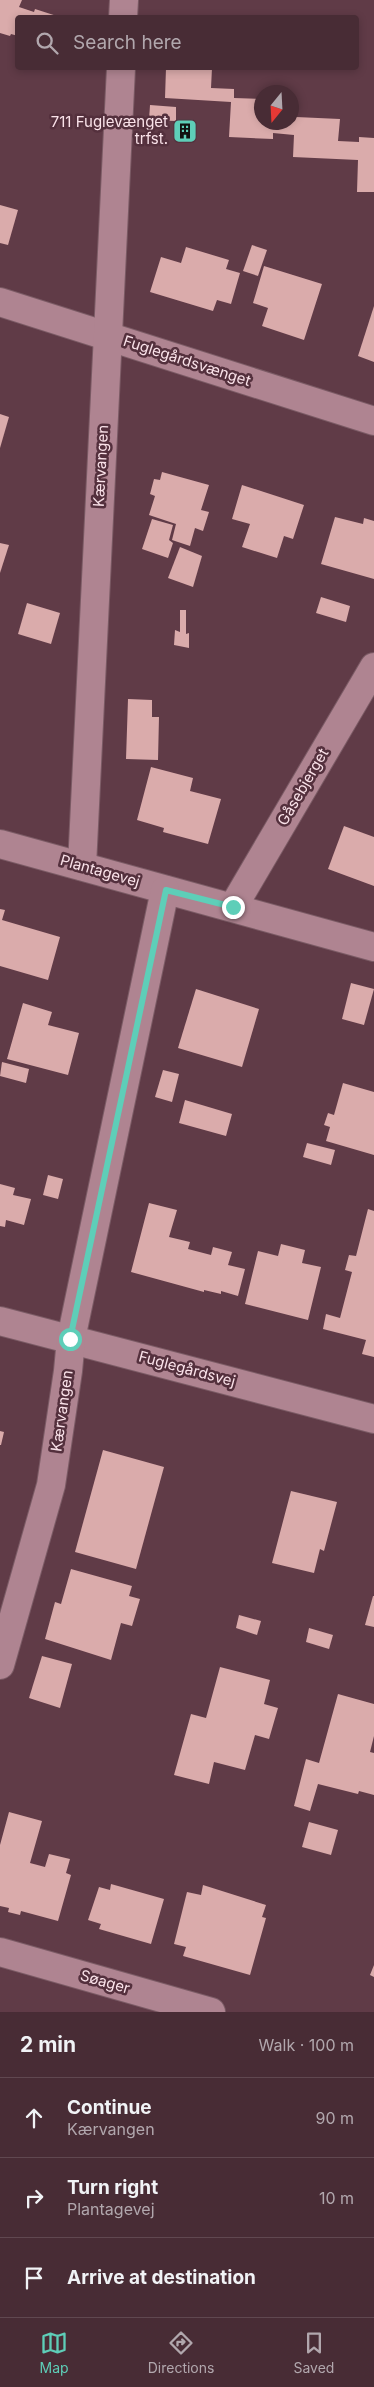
<!DOCTYPE html>
<html lang="en">
<head>
<meta charset="utf-8">
<style>
	body { margin:0; font-family:Inter,sans-serif; background:#4f343d; color:#f1f3f6 }
	.compass { position:absolute; left:254px; top:85px; width:45px; height:45px; border-radius:50%; background:#482c35; box-shadow:0 2px 8px #0003; rotate:198deg }
	.stop { position:absolute; width:15px; height:15px; margin:-11px; border:4px solid #5eceb8; border-radius:50%; background:#fff }
	.stop.end { background:#5eceb8; border-color:#fff; box-shadow:0 1px 5px #0008 }
	.list { margin:0; padding:0; list-style:none }
	h2 { display:flex; justify-content:space-between; align-items:center; height:65px; margin:0; padding:0 20px; font-size:21px }
	h2 small { font-size:16px; font-weight:400; color:#b1a7ad }
	.list li { display:grid; grid-template-columns:32px 1fr auto; gap:15px; align-items:center; box-sizing:border-box; height:80px; padding:0 20px; border-top:1px solid #604850 }
	.list b { display:block; font-size:19px; white-space:nowrap }
	.list p { margin:0; font-size:16px; white-space:nowrap; color:#b1a7ad }
	.list em { font-size:16px; font-style:normal; color:#b1a7ad }
	.icon { flex:none; width:28px; height:28px; fill:none; stroke:currentColor; stroke-width:2; stroke-linecap:round; stroke-linejoin:round }
	.map { position:relative; flex:none; width:374px; height:2012px; overflow:hidden }
	.search { position:absolute; background:#482c35; box-shadow:0 2px 8px #0003; left:15px; right:15px; top:15px; height:55px; display:flex; align-items:center; gap:12px; box-sizing:border-box; padding:0 18px; border-radius:5px; color:#b1a7ad; font-size:19px }
	.sheet { height:305px; background:#482c35 }
	nav { display:flex; justify-content:space-around; align-items:center; box-sizing:border-box; height:70px; border-top:1px solid #604850; background:#482c35; font-size:14px; color:#b1a7ad }
	nav a { display:grid; justify-items:center; gap:2px }
	nav .on { color:#5eceb8 }
	.map>svg:first-child { display:block }
</style>
</head>
<body>
<div class="map">
<svg width="374" height="2012" viewBox="0 0 374 2012">
	<rect width="100%" height="100%" fill="#603b47"/>
	<g fill="#daabab">
		<polygon points="0,0 22,0 19,7 34,12 35,9 63,18 18,18 18,36 11,34 10,36 0,33"/>
		<polygon points="166,68 212,68 211,88 234,89 234,98 262,99 262,122 292,122 295,121 296,117 340,119 338,141 359,142 359,137 374,138 374,192 357,192 358,160 293,157 294,135 273,133 273,139 229,137 231,102 165,98"/>
		<polygon points="150,105 176,107 176,121 149,120"/>
		<polygon points="176,121 196,122 195,140 175,139"/>
		<polygon points="0,205 18,210 8,245 0,243"/>
		<polygon points="252,245 267,250 258,276 243,271"/>
		<polygon points="186,247 229,260 226,269 240,273 231,304 217,300 213,311 150,292 161,257 181,263"/>
		<polygon points="264,266 322,284 304,340 262,326 268,308 253,303"/>
		<polygon points="374,306 374,362 358,356"/>
		<polygon points="0,414 9,417 0,448"/>
		<polygon points="162,472 209,485 201,510 209,512 203,531 195,528 190,546 172,540 176,524 149,515 155,496 150,494 154,479 160,480"/>
		<polygon points="242,485 304,505 293,539 284,536 277,558 242,547 250,524 232,519"/>
		<polygon points="335,517 363,524 364,518 374,521 374,579 321,564"/>
		<polygon points="152,519 173,525 169,540 173,543 168,558 142,549"/>
		<polygon points="0,543 9,545 0,573"/>
		<polygon points="180,547 202,556 193,587 168,578"/>
		<polygon points="321,597 350,606 346,622 316,613"/>
		<polygon points="27,603 60,613 51,644 18,634"/>
		<polygon points="180,610 186,610 186,634 189,633 189,648 174,645 175,630 180,632"/>
		<polygon points="128,699 152,700 152,717 159,717 158,760 126,759"/>
		<polygon points="151,767 193,778 190,791 221,799 208,844 163,832 164,828 137,820"/>
		<polygon points="344,826 374,837 374,886 328,869"/>
		<polygon points="0,909 5,910 2,920 60,937 48,980 0,966"/>
		<polygon points="351,983 374,989 364,1025 342,1019"/>
		<polygon points="196,989 259,1009 242,1067 178,1048"/>
		<polygon points="23,1003 52,1012 48,1025 79,1033 68,1075 7,1059"/>
		<polygon points="2,1062 29,1069 26,1083 0,1076"/>
		<polygon points="163,1070 179,1074 172,1102 155,1097"/>
		<polygon points="343,1083 374,1092 374,1155 326,1141 330,1127 324,1125 328,1113 334,1115"/>
		<polygon points="185,1100 232,1114 226,1136 179,1123"/>
		<polygon points="307,1143 335,1150 331,1165 303,1157"/>
		<polygon points="48,1175 63,1179 58,1199 43,1195"/>
		<polygon points="0,1184 15,1188 13,1195 31,1199 24,1225 6,1220 5,1227 0,1226"/>
		<polygon points="149,1203 177,1210 169,1237 190,1242 188,1249 211,1255 213,1247 232,1252 228,1265 245,1269 238,1296 221,1291 221,1294 204,1290 204,1292 131,1272"/>
		<polygon points="368,1209 374,1211 374,1357 362,1354 366,1340 323,1329 326,1314 340,1318 352,1272 345,1270 349,1255 356,1256"/>
		<polygon points="281,1244 305,1250 302,1263 321,1267 308,1320 245,1304 258,1251 278,1256"/>
		<polygon points="0,1431 4,1432 1,1445 0,1445"/>
		<polygon points="103,1450 164,1467 136,1569 75,1552"/>
		<polygon points="291,1491 337,1502 324,1551 320,1549 314,1573 272,1563"/>
		<polygon points="71,1569 132,1586 129,1596 140,1599 132,1626 121,1623 111,1660 45,1639 55,1602 61,1604"/>
		<polygon points="373,1596 374,1596 374,1627 365,1625"/>
		<polygon points="239,1615 261,1621 257,1635 236,1628"/>
		<polygon points="309,1628 333,1635 329,1649 306,1642"/>
		<polygon points="42,1656 72,1664 60,1708 29,1698"/>
		<polygon points="220,1667 270,1680 264,1704 278,1708 269,1739 255,1735 245,1770 214,1762 209,1784 174,1775 191,1714 206,1718"/>
		<polygon points="338,1694 374,1704 374,1736 370,1752 374,1753 374,1795 359,1791 358,1794 318,1784 310,1811 294,1806 306,1759 319,1763"/>
		<polygon points="9,1812 42,1821 30,1863 45,1867 49,1854 70,1859 66,1873 71,1875 58,1921 21,1911 20,1915 8,1912 9,1908 0,1906 0,1845"/>
		<polygon points="309,1822 338,1830 331,1855 302,1847"/>
		<polygon points="111,1884 164,1899 151,1944 99,1929 101,1924 88,1920 99,1887 110,1890"/>
		<polygon points="203,1885 266,1905 262,1917 266,1918 250,1975 183,1956 186,1947 174,1944 187,1892 201,1895"/>
		<polygon points="374,1965 374,1977 370,1975"/>
	</g>
	<g fill="none" stroke-linecap="round" stroke-linejoin="round">
		<g stroke="#7b5b65" stroke-width="30">
			<g id="minor">
				<polyline points="123,18 124,0"/>
				<polyline points="0,302 374,421"/>
				<polyline points="0,844 374,947"/>
				<polyline points="82,866 121,68"/>
				<polyline points="233,907 374,667"/>
				<polyline points="0,1321 374,1419"/>
				<polyline points="0,1665 51,1485 68,1371 71,1339 165,890"/>
				<polyline points="0,1952 211,2012"/>
			</g>
		</g>
		<use href="#minor" stroke="#af8491" stroke-width="28"/>
	</g>
	<g fill="none" stroke-linecap="round" stroke-linejoin="round">
		<polyline stroke="#5eceb8" stroke-width="6" points="70,1339 166,890 233,907"/>
	</g>
	<defs>
		<g id="building-square" transform="scale(1.25)"><rect x="-9" y="-9" width="18" height="18" rx="4" fill="#5eceb8" stroke="#54303d"/><path d="M-4-6H4V6H1V3H-1V6H-4ZM-2.5-4.3h1.7v1.8h-1.7ZM.8-4.3h1.7v1.8H.8ZM-2.5-1h1.7V.8h-1.7ZM.8-1h1.7V.8H.8Z" fill="#111"/></g>
	</defs>
	<g fill-rule="evenodd">
		<use href="#building-square" x="185" y="131"/>
	</g>
	<g text-anchor="middle" stroke-width="5" stroke-linejoin="round" paint-order="stroke">
		<g font-size="15" fill="#fae2e9" stroke="#54303d" text-anchor="end">
			<text x="168" y="127">711 Fuglevænget<tspan x="168" dy="17">trfst.</tspan></text>
		</g>
		<g font-size="15" fill="#fae2e9" stroke="#54303d">
			<text transform="translate(187 361) rotate(18)" y="5">Fuglegårdsvænget</text>
			<text transform="translate(101 466) rotate(-87)" y="5">Kærvangen</text>
			<text transform="translate(303 787) rotate(-60)" y="5">Gåsebjerget</text>
			<text transform="translate(100 871) rotate(16)" y="5">Plantagevej</text>
			<text transform="translate(187 1369) rotate(15)" y="5">Fuglegårdsvej</text>
			<text transform="translate(62 1411) rotate(-82)" y="5">Kærvangen</text>
			<text transform="translate(105 1982) rotate(16)" y="5">Søager</text>
		</g>
	</g>
</svg>
<svg class="compass" viewBox="-18 -18 36 36"><path d="M0-13l5 13h-10z" fill="#e53935"/><path d="M0 13l5-13h-10z" fill="#b1a7ad"/></svg>
<div class="stop" style="left:70px;top:1339px"></div>
<div class="stop end" style="left:233px;top:907px"></div>
<div class="search"><svg class="icon" aria-label="search" viewBox="0 0 24 24"><circle cx="10" cy="10" r="6"/><path d="M15 15l6 6"/></svg>Search here</div>
</div>
<section class="sheet">
<h2>2 min<small>Walk · 100 m</small></h2>
<ul class="list">
<li><svg class="icon" aria-label="ahead" viewBox="0 0 24 24"><path d="M12 20V5M6 11l6-6 6 6"/></svg><div><b>Continue</b><p>Kærvangen</p></div><em>90 m</em></li>
<li><svg class="icon" aria-label="right" viewBox="0 0 24 24"><path d="M7 20v-9h11M14 6l5 5-5 5"/></svg><div><b>Turn right</b><p>Plantagevej</p></div><em>10 m</em></li>
<li><svg class="icon" aria-label="arrive" viewBox="0 0 24 24"><path d="M6 21V4h12l-3 4 3 4H6"/></svg><div><b>Arrive at destination</b></div></li>
</ul>
</section>
<nav>
<a class="on"><svg class="icon" aria-label="map" viewBox="0 0 24 24"><path d="M3 6l6-2 6 2 6-2v14l-6 2-6-2-6 2zM9 4v14M15 6v14"/></svg>Map</a>
<a><svg class="icon" aria-label="directions" viewBox="0 0 24 24"><path d="M12 3l9 9-9 9-9-9zM9 14v-3h6M13 9l2 2-2 2"/></svg>Directions</a>
<a><svg class="icon" aria-label="saved" viewBox="0 0 24 24"><path d="M7 4h10v16l-5-4-5 4z"/></svg>Saved</a>
</nav>
</body>
</html>
